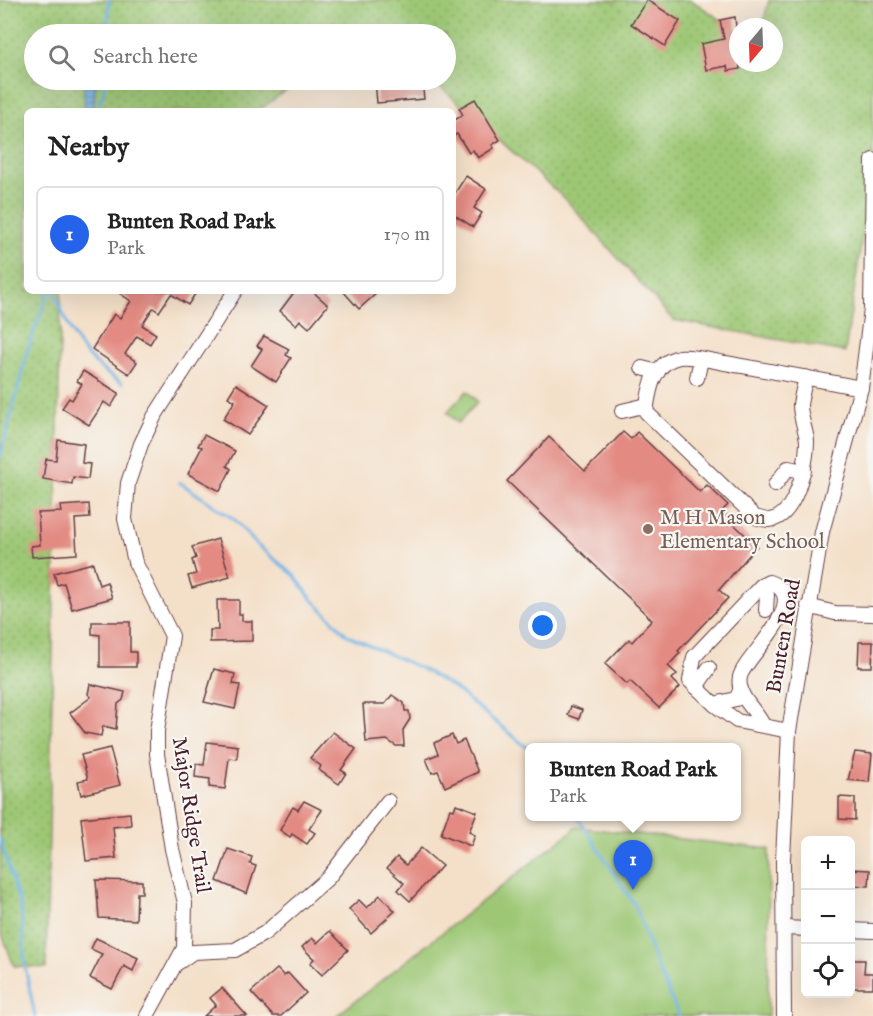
<!DOCTYPE html>
<html lang="en">
<head>
<meta charset="utf-8">
<style>
	body { margin:0; font-family:"IM FELL English",serif; background:#f2f2f2; color:#222 }
	.controls { position:absolute; right:18px; bottom:18px; display:grid; overflow:hidden; border-radius:9px; box-shadow:0 6px 24px #0002 }
	.controls button { width:54px; height:54px; display:grid; place-items:center; padding:0; border:0; border-bottom:2px solid #e0e0e0; background:#fff; color:#222; font:30px sans-serif }
	.compass { position:absolute; left:729px; top:18px; width:54px; height:54px; border-radius:50%; background:#fff; box-shadow:0 6px 24px #0002; rotate:199deg }
	.you { position:absolute; left:543px; top:626px; width:21px; height:21px; margin:-15px; border:4px solid #fff; border-radius:50%; background:#1a73e8; box-shadow:0 0 0 9px #1a73e833 }
	.badge { display:grid; place-items:center; width:39px; height:39px; border-radius:50%; background:#2563eb; color:#fff; font-size:20px; font-weight:700 }
	.pin { position:absolute; translate:-50% -50px; filter:drop-shadow(0 2px 3px #0008) }
	.pin::after { content:''; position:absolute; top:32px; width:21px; height:18px; background:inherit; clip-path:polygon(0 0,100% 0,50% 100%) }
	.popup { position:absolute; left:525px; top:743px; width:216px; height:78px; box-sizing:border-box; display:grid; place-content:center; border-radius:9px; background:#fff; filter:drop-shadow(0 2px 4px #0005); font-size:20px; white-space:nowrap; color:#767676 }
	.popup b { font-size:22px; color:#222 }
	.popup::after { content:''; position:absolute; left:50%; top:100%; margin-left:-12px; border:12px solid transparent; border-top-color:#fff }
	.list { margin:0; padding:0; list-style:none }
	h2 { display:flex; justify-content:space-between; align-items:center; height:78px; margin:0; padding:0 24px; font-size:26px }
	h2 small { font-size:20px; font-weight:400; color:#767676 }
	.list li { display:grid; grid-template-columns:39px 1fr auto; gap:18px; align-items:center; box-sizing:border-box; height:96px; margin:0 12px 12px; padding:0 12px; border:2px solid #e0e0e0; border-radius:9px }
	.list b { display:block; font-size:22px; white-space:nowrap }
	.list p { margin:0; font-size:20px; white-space:nowrap; color:#767676 }
	.list em { font-size:20px; font-style:normal; color:#767676 }
	.icon { flex:none; width:33px; height:33px; fill:none; stroke:currentColor; stroke-width:2; stroke-linecap:round; stroke-linejoin:round }
	.map { position:relative; flex:none; width:873px; height:1016px; overflow:hidden }
	.search { position:absolute; background:#fff; box-shadow:0 6px 24px #0002; left:24px; top:24px; width:432px; height:66px; display:flex; align-items:center; gap:15px; box-sizing:border-box; padding:0 21px; border-radius:33px; color:#767676; font-size:22px }
	.panel { position:absolute; background:#fff; box-shadow:0 6px 24px #0002; left:24px; top:108px; width:432px; height:186px; border-radius:9px }
	.map>svg:first-child { display:block }
</style>
</head>
<body>
<div class="map">
<svg width="873" height="1016" viewBox="0 0 873 1016">
	<defs>
		<pattern id="grass-dots" width="8" height="8" patternUnits="userSpaceOnUse" patternTransform="scale(1.5)"><rect width="8" height="8" fill="#9dc774"/><path d="M2 2h.1M6 6h.1" fill="none" stroke="#89aa65" stroke-width="1.8" stroke-linecap="round"/></pattern>
		<pattern id="water-rules" width="6" height="5" patternUnits="userSpaceOnUse" patternTransform="scale(1.5)"><rect width="6" height="5" fill="#6fb2e4"/><path d="M0 2.5h6" fill="none" stroke="#5d90b9"/></pattern>
	</defs>
	<rect width="100%" height="100%" fill="#f6f6f2"/>
	<filter id="ink" filterUnits="userSpaceOnUse"><feTurbulence type="fractalNoise" baseFrequency=".0167" numOctaves="2"/><feDisplacementMap in="SourceGraphic" scale="12" xChannelSelector="R" yChannelSelector="G"/><feConvolveMatrix kernelMatrix="1 2 1 2 8 2 1 2 1" color-interpolation-filters="sRGB"/></filter>
	<filter id="wash" filterUnits="userSpaceOnUse"><feTurbulence type="fractalNoise" baseFrequency=".008" numOctaves="4" result="noise"/><feDisplacementMap in="SourceGraphic" scale="24" xChannelSelector="R" yChannelSelector="G"/><feGaussianBlur stdDeviation="1.35" result="paint"/><feColorMatrix in="noise" values="0 0 0 0 0 0 0 0 0 0 0 0 0 0 0 0 0 1.4 0 .05"/><feComposite in="paint" operator="in"/></filter>
	<g filter="url(#wash)">
		<rect width="100%" height="100%" fill="#f4e0c9"/>
		<polygon fill="url(#grass-dots)" stroke="#747350" stroke-width="1.5" points="0,0 691,0 738,31 738,63 774,63 774,27 762,27 769,0 873,0 873,164 845,352 673,320 567,201 433,80 446,80 446,34 383,34 373,25 360,34 34,34 34,80 300,80 258,111 27,111 27,291 61,291 46,968 14,966 0,929"/>
		<g fill="#9dc774" stroke="#747350" stroke-width="1.5">
			<polygon points="467,391 478,402 458,423 447,412"/>
			<polygon points="577,827 769,849 768,1016 336,1016"/>
		</g>
		<polygon fill="url(#water-rules)" stroke="#5c6888" stroke-width="1.5" points="86,80 96,80 93,111 85,111 84,88"/>
		<g fill="none" stroke-linecap="round" stroke-linejoin="round">
			<g stroke="#6fb2e4" stroke-width="3">
				<polyline points="107,34 109,0"/>
				<polyline points="98,111 106,80"/>
				<path d="M54,291C72,336 79,357 122,383"/>
				<polyline points="0,458 29,345 49,291"/>
				<polyline points="179,482 234,519 257,545 294,575 311,598 347,635 422,669 454,688 530,750"/>
				<polyline points="577,816 636,907 657,967 679,1016"/>
				<polyline points="0,839 21,908 25,966 35,1016"/>
			</g>
		</g>
		<g id="blocks">
			<g fill="#e38b83">
				<polygon points="647,0 680,21 665,46 631,24"/>
				<polygon points="735,17 740,69 728,71 727,66 706,70 701,44 724,39 720,20"/>
				<polygon points="375,80 422,80 424,99 377,103"/>
				<polygon points="475,99 500,140 492,145 494,148 478,158 473,150 469,153 457,134 453,136 453,121 463,115 459,108"/>
				<polygon points="466,176 486,189 474,208 482,213 473,227 453,214 453,196"/>
				<polygon points="116,291 197,291 188,305 171,294 159,312 153,308 142,325 156,334 150,344 137,336 125,354 137,362 129,374 92,349 114,314 120,318 131,301"/>
				<polygon points="295,291 312,291 328,305 309,328 300,320 296,325 280,311"/>
				<polygon points="343,291 379,291 359,309"/>
				<polygon points="264,336 289,349 286,355 291,358 276,382 251,366 262,349 257,346"/>
				<polygon points="83,371 119,393 111,407 104,402 89,425 62,408 69,398 72,400 82,384 77,381"/>
				<polygon points="236,384 269,405 248,435 223,419 235,401 228,397"/>
				<polygon points="623,432 631,439 637,432 700,492 707,485 728,505 721,512 757,546 719,590 728,598 678,651 680,653 668,666 677,674 672,679 680,687 659,708 630,681 627,684 605,664 629,639 632,642 652,620 507,481 549,437 585,471"/>
				<polygon points="204,435 235,451 227,466 231,469 220,491 188,474 202,447 198,446"/>
				<polygon points="58,440 84,444 82,463 90,464 88,479 73,477 72,484 43,479 46,459 56,460"/>
				<polygon points="89,504 90,518 75,519 77,554 32,557 31,546 40,545 38,513 61,512 60,506"/>
				<polygon points="218,539 230,577 192,588 188,576 196,574 192,560 196,558 192,547"/>
				<polygon points="93,563 99,585 107,582 112,598 72,609 64,583 57,585 54,573"/>
				<polygon points="217,600 239,600 239,614 242,614 242,621 252,621 252,641 210,642 210,630 218,630"/>
				<polygon points="92,622 130,622 130,652 136,652 136,667 100,667 100,635 92,634"/>
				<polygon points="859,642 873,642 872,667 858,667"/>
				<polygon points="214,669 235,674 233,684 240,685 235,709 204,702"/>
				<polygon points="90,684 125,692 123,700 118,704 116,729 103,726 101,736 85,733 70,713 91,697 88,694"/>
				<polygon points="392,695 404,703 405,711 409,711 410,719 403,730 404,746 396,746 387,740 366,742 363,704 385,704"/>
				<polygon points="571,706 582,710 579,719 568,715"/>
				<polygon points="333,732 356,749 341,770 346,773 339,784 319,770 321,766 310,758"/>
				<polygon points="452,735 456,744 464,740 478,772 445,787 438,771 432,773 426,759 438,754 434,743"/>
				<polygon points="207,742 238,746 237,759 229,758 225,789 209,787 210,779 195,777 196,764 204,765"/>
				<polygon points="110,748 120,785 81,795 78,781 88,779 81,755"/>
				<polygon points="855,752 872,754 869,782 848,780"/>
				<polygon points="839,797 855,798 855,820 839,819"/>
				<polygon points="304,801 322,810 309,829 315,833 307,844 292,834 290,837 280,830 293,807 298,810"/>
				<polygon points="456,804 477,812 469,832 475,835 471,846 441,834 450,809 454,810"/>
				<polygon points="130,813 131,825 113,827 116,858 86,861 81,818"/>
				<polygon points="421,848 442,866 410,901 398,890 404,883 387,868 397,857 406,865"/>
				<polygon points="228,849 252,857 250,864 256,866 247,894 217,881"/>
				<polygon points="850,869 870,870 869,886 850,885"/>
				<polygon points="96,880 142,881 142,893 137,893 136,920 99,918"/>
				<polygon points="380,895 395,911 371,933 349,909 359,900 367,908"/>
				<polygon points="330,931 348,950 322,975 310,963 314,959 302,947 312,938 317,943"/>
				<polygon points="96,938 138,958 133,971 124,966 112,989 90,978 102,954 91,949"/>
				<polygon points="850,960 865,960 864,973 873,973 873,988 850,988"/>
				<polygon points="277,969 284,976 288,973 306,993 281,1016 273,1016 251,992"/>
				<polygon points="222,988 247,1016 204,1016 216,1005 210,998"/>
			</g>
		</g>
	</g>
	<g filter="url(#ink)">
		<use href="#blocks" fill-opacity="0" stroke="#643c43" stroke-width="1.5"/>
		<g fill="none" stroke-linecap="round" stroke-linejoin="round">
			<g stroke="#643c43" stroke-width="16">
				<g id="minor">
					<polyline points="642,368 658,372"/>
					<path d="M806,377C804,386 801,396 800,405C800,418 806,429 807,441C807,463 796,518 769,520C765,520 759,518 755,517L646,412C649,391 652,363 679,357C692,355 712,361 725,363C770,371 816,379 861,388"/>
					<polyline points="697,378 701,359"/>
					<polyline points="622,411 647,405"/>
					<polyline points="775,485 788,468 804,471"/>
					<polyline points="761,586 767,595 766,610"/>
					<polyline points="808,606 835,613 873,614"/>
					<polyline points="696,687 709,668"/>
					<polyline points="714,704 736,699 741,689"/>
					<path d="M763,725C756,709 736,697 740,677C744,657 816,598 769,582L761,586L694,657L690,681L714,704L737,721L789,731"/>
					<polyline points="785,928 806,929"/>
					<polyline points="850,930 873,931"/>
					<polyline points="179,962 193,952 235,950 265,933 328,878 388,801"/>
					<polyline points="147,1016 184,948 185,903 172,849 157,754 157,731 172,636 135,562 125,519 128,483 141,444 154,417 235,291"/>
					<polyline points="784,1016 783,860 789,731 822,532 861,388 871,309 873,160"/>
				</g>
			</g>
			<use href="#minor" stroke="#fff" stroke-width="14"/>
		</g>
	</g>
	<circle fill="#8d6e63" stroke="#f6f6f2" stroke-width="2" cx="648" cy="529" r="6"/>
	<g text-anchor="middle" stroke-width="4.5" stroke-linejoin="round" paint-order="stroke">
		<g font-size="21" fill="#785e54" stroke="#f6f6f2" text-anchor="start">
			<text x="660" y="524">M H Mason<tspan x="660" dy="24">Elementary School</tspan></text>
		</g>
		<g font-size="21" fill="#4a1f2b" stroke="#f6f6f2">
			<text transform="translate(783 636) rotate(-80)" y="7">Bunten Road</text>
			<text transform="translate(192 815) rotate(81)" y="7">Major Ridge Trail</text>
		</g>
	</g>
</svg>
<div class="controls">
<button>+</button>
<button>−</button>
<button><svg class="icon" aria-label="locate" viewBox="0 0 24 24"><circle cx="12" cy="12" r="6"/><path d="M12 2v4M12 18v4M2 12h4M18 12h4"/></svg></button>
</div>
<svg class="compass" viewBox="-18 -18 36 36"><path d="M0-13l5 13h-10z" fill="#e53935"/><path d="M0 13l5-13h-10z" fill="#767676"/></svg>
<div class="you"></div>
<div class="pin badge" style="left:633px;top:890px">1</div>
<div class="popup"><b>Bunten Road Park</b>Park</div>
<div class="search"><svg class="icon" aria-label="search" viewBox="0 0 24 24"><circle cx="10" cy="10" r="6"/><path d="M15 15l6 6"/></svg>Search here</div>
<section class="panel">
<h2>Nearby<small></small></h2>
<ul class="list">
<li><span class="badge">1</span><div><b>Bunten Road Park</b><p>Park</p></div><em>170 m</em></li>
</ul>
</section>
</div>
</body>
</html>
